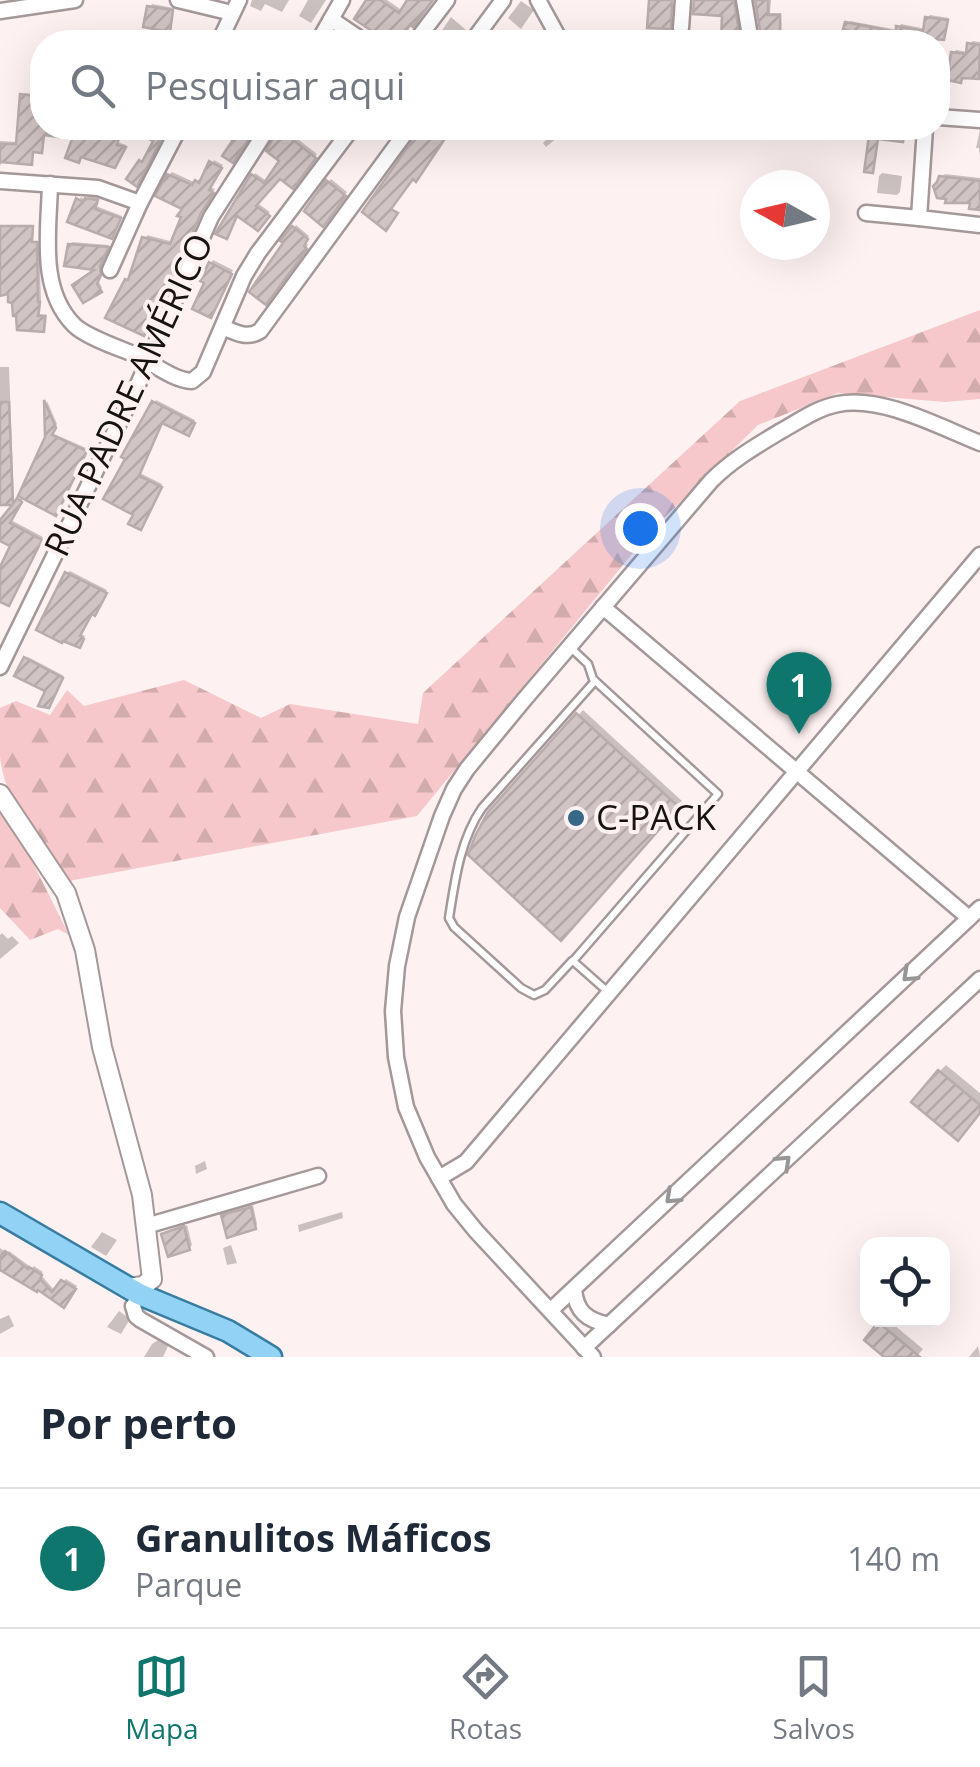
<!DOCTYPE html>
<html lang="pt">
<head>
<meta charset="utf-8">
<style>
	body { margin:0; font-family:"Open Sans",sans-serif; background:#f2f2f3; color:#1f2937 }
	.controls { position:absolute; right:30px; bottom:30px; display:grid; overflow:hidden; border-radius:20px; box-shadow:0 10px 40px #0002 }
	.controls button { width:90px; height:90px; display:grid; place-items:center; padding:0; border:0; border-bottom:2px solid #e0e1e3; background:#fff; color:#1f2937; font:50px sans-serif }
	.compass { position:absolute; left:740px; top:170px; width:90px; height:90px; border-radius:50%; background:#fff; box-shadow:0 10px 40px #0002; rotate:278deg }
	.you { position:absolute; left:640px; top:528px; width:35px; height:35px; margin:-25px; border:8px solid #fff; border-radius:50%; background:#1a73e8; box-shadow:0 0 0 15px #1a73e833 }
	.badge { display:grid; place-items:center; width:65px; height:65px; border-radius:50%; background:#0f766e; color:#fff; font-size:32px; font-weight:700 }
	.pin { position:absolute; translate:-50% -82px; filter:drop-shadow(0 2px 5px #0008) }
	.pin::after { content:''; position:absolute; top:52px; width:35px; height:30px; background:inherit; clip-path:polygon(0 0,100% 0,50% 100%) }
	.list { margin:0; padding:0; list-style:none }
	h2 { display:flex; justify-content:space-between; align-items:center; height:130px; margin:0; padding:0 40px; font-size:42px }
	h2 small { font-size:32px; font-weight:400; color:#747a83 }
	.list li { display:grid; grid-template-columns:65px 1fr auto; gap:30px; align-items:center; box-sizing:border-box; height:140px; padding:0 40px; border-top:2px solid #e0e1e3 }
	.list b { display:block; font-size:38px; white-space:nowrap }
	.list p { margin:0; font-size:32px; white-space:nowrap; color:#747a83 }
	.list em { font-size:32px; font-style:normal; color:#747a83 }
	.icon { flex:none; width:55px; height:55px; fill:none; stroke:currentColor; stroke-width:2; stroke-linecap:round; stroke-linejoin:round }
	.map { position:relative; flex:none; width:980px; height:1357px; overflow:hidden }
	.search { position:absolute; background:#fff; box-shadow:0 10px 40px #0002; left:30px; right:30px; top:30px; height:110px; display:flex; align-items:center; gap:25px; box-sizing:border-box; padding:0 35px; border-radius:40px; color:#747a83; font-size:38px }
	.sheet { height:270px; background:#fff }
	nav { display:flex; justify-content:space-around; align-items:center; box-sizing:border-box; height:140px; border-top:2px solid #e0e1e3; background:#fff; font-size:28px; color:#747a83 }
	nav a { display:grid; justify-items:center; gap:5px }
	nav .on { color:#0f766e }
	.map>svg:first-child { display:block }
</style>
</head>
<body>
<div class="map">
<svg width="980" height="1357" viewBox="0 0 980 1357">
	<defs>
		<pattern id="forest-firs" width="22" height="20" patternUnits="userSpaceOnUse" patternTransform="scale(2.5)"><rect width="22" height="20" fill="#f6c8cb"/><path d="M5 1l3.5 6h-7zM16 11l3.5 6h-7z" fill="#d2abad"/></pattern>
		<pattern id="building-hatch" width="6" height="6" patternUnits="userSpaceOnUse" patternTransform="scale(2.5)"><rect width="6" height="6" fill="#d1c4c5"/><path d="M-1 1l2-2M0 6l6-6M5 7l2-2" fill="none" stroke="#b3a8a8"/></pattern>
	</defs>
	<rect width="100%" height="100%" fill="#fef1f1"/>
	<g fill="url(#forest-firs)">
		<path d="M980,310V399L945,402L838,393L758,425L650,532L417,816L69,881C42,845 4,803 0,756C0,740 0,724 0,708L16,701L50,715L67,690L84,706L184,680L261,718L290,704L418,724L423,693L740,401Z"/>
		<polygon points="0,812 28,853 69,935 58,929 30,940 0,908"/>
	</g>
	<g fill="#0003">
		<polygon points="252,0 289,0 282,12 265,4 261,11 250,6"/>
		<polygon points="308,0 326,0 311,23 299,16"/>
		<polygon points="368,0 387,0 403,11 410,0 431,0 410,22 396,42 392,42 357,18"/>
		<polygon points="696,0 725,0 724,10 737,11 744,42 731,42 732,36 724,13"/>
		<polygon points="757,0 771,0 770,13 781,13 782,42 763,42"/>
		<polygon points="521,1 534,10 521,29 508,18"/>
		<polygon points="152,4 174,8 170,42 163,42 167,29 150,7"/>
		<polygon points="930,15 949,18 946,34 943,37 906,34 902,42 847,24 850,21 898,30 901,24 926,29 927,18"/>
		<polygon points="451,17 466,30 463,38 466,42 434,42"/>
		<polygon points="250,30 272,42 242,42"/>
		<polygon points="498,30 514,42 487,42"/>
		<polygon points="972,41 980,42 980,74 963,78 960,80 953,53 956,50 968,52"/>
		<polygon points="25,93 42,95 40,121 42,121 42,128 78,128 99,136 100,128 122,128 117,142 126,145 116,163 82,155 79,160 75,137 45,132 43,148 41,151 35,150 32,162 3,160 0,166 0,141 18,142 23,96"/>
		<polygon points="279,128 298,128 294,136 317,154 296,183 280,176 256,202 270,212 258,228 253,176 255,173 268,182 282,160"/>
		<polygon points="316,128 332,128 326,135"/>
		<polygon points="373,128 390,128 383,135"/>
		<polygon points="540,128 562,128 565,131 546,147 543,143 548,138"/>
		<polygon points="980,130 980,157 979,148 976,148"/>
		<polygon points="214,160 223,165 210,187 215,189 203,207 144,333 128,280 131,276 147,235 174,242 185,208 169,175 172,172 196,183 199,179 203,181"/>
		<polygon points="882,173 902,176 900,192 897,195 877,193 879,176"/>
		<polygon points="945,174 980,178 980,207 942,177"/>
		<polygon points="331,179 347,192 323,223 307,210"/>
		<polygon points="90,196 99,197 96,206 122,216 115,233 79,200 81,197 86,200"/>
		<polygon points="34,225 33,241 39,241 41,300 40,314 47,315 46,326 43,329 11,291 0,293 0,227"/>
		<polygon points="296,225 309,236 305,242 308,245 269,299 286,242 284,241"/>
		<polygon points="72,242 109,245 102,261 102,270 98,280 102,288 84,300 100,268 70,245"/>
		<polygon points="213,260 233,270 213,312 207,282 211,263"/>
		<polygon points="0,367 9,367 14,502 0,503"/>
		<polygon points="156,400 195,420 190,431 162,421 140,473 162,484 142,525 137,514 107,498"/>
		<polygon points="47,401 57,424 52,433 86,448 55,512 24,497 11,520 43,537 11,600 0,599 0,573 13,545 1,523 23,496 47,437"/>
		<polygon points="70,571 107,590 80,633 85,636 79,645 67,573"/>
		<polygon points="28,657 64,676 51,703 48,690 26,659"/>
		<polygon points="583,710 682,801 561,938 490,814"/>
		<polygon points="2,933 8,939 12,936 19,943 0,959 0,935"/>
		<polygon points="946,1065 980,1093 980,1111 940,1071"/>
		<polygon points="205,1161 207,1169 196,1174 195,1166"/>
		<polygon points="253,1205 257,1224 255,1227 224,1216"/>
		<polygon points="342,1212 343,1218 299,1232 298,1225"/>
		<polygon points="187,1225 192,1245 189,1248 163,1234"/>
		<polygon points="102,1232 117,1240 106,1256 91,1247"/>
		<polygon points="231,1245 237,1263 227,1265 223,1248"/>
		<polygon points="0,1248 7,1253 9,1251 32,1268 34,1266 43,1272 41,1275 55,1291 66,1279 77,1286 66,1302 3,1269 0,1272"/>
		<polygon points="119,1311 130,1319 121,1334 107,1327"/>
		<polygon points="9,1315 14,1326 0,1334 0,1319"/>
		<polygon points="885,1320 888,1320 923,1349 916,1357 888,1357 880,1324"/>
		<polygon points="158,1340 168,1346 163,1357 144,1357 152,1344"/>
		<polygon points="978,1346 980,1357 969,1357 974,1351"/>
	</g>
	<g fill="url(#building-hatch)" stroke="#b8acac" stroke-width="2.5">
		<polygon points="366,0 380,0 399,13 407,0 433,0 413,27 410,25 398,42 388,42 354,19"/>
		<polygon points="649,0 672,0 671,29 647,28"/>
		<polygon points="694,0 734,0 740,39 721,38 722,16 693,14"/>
		<polygon points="755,0 768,0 768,15 780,15 780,35 761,36"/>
		<polygon points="147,6 173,10 170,32 143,27"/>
		<polygon points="925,17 948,20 944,40 904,37 903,42 888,42 843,29 845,22 896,32 896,26 923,31"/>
		<polygon points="967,43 980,45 979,79 962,78 961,83 947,80 951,52 966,54"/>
		<polygon points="20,94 42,97 40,122 42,123 42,128 72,128 96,138 98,128 122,128 117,145 126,147 115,168 81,157 79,163 65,158 72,139 44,135 42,153 33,152 32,165 0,162 0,144 16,144"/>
		<polygon points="133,128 167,128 137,187 126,179 139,160 142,162 153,141 149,139 151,135"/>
		<polygon points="206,128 256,128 233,163 222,156 233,140"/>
		<polygon points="279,128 299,128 293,140 316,158 293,189 280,179 256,206 270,216 258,231 237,216 227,239 215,234 251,174 264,183 279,161 266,151"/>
		<polygon points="421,128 452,128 416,182 413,179 391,209 398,213 386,231 362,212"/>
		<polygon points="870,128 905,128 903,142 878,139 873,173 864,172"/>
		<polygon points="209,161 222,168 209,190 214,193 201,213 161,306 158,305 144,336 105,318 125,279 128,280 142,237 170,244 181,217 177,216 182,209 155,196 167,174 192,185 195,180 199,183"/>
		<polygon points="939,176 980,181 980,210 969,209 970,203 945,203 946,199 937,198 933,186 937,182"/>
		<polygon points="326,180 346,196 323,227 304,211"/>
		<polygon points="76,198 83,202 85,198 98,200 95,209 121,218 112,239 67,222"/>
		<polygon points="0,226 33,226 32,242 37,242 38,302 40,302 38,316 45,316 44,332 17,330 16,316 13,316 12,303 8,302 8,294 0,296"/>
		<polygon points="292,226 308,239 304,246 307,249 266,305 249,292 283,243 280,241"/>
		<polygon points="68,244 109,247 100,266 101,275 97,284 102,292 83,303 72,285 94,270 64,266"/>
		<polygon points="209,262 232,274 211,318 192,309 204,283 200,281"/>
		<polygon points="44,400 56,428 52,435 87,451 56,516 18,496 45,437"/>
		<polygon points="152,401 195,423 189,436 162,423 139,476 162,487 141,530 128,524 133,515 103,499 125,459 121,457"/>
		<polygon points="0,402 9,402 13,504 17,498 22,502 10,523 42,540 9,606 0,602 0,567 10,546 0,541 0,520 12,505 0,505"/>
		<polygon points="65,572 107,593 95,616 92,614 80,636 84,639 80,648 63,641 62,643 36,630"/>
		<polygon points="24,657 63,678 49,708 38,706 45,691 14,676"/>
		<polygon points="576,713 679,807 561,941 468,855 475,836 488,812"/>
		<polygon points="938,1070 980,1105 980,1113 958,1141 911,1102"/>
		<polygon points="251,1207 256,1229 227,1238 221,1215"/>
		<polygon points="184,1226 190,1250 168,1257 161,1234"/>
		<polygon points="5,1251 28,1269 29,1267 42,1275 40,1279 52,1292 61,1280 76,1289 64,1308 38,1290 37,1292 0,1270 0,1257"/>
		<polygon points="878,1322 920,1357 884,1357 864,1340"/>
	</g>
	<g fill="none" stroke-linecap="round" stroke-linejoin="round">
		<g stroke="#a49899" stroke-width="11">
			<g id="service">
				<polyline points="570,647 588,664 593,679 718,794 573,961 608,992"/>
				<path d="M572,961L545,990L534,995L521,988L454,927L449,918C455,880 460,840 482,808L595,681"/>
			</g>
		</g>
		<g stroke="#a49899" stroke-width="19">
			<g id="minor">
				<polyline points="178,0 232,13"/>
				<polyline points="538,0 561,42"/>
				<polyline points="744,0 751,42"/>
				<polyline points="0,11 75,0"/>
				<polyline points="331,19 365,42"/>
				<polyline points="681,28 683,0"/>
				<polyline points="219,42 239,0"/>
				<polyline points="318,42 342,0"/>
				<polyline points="415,42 447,0"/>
				<polyline points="472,42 503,0"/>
				<polyline points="938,117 980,120"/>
				<polyline points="925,128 919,218 980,225"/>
				<polyline points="0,181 98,188 140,203"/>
				<path d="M50,184C49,230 38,289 74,325C86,337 119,348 136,355C154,364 173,380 192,381L203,372L244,276L258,253L352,128"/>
				<polyline points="866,213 919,218"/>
				<polyline points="110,270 140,203 179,128"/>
				<path d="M223,327C236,333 248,339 260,331L409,128"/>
				<polyline points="603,607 969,918"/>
				<polyline points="0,667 139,382 211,217 268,128"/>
				<polyline points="439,1178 466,1162 980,555"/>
				<polyline points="146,1226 318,1176"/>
				<path d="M574,1289C576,1312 587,1320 609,1325"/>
				<polyline points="133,1306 136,1316 141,1320 206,1357"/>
				<polyline points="551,1310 980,908"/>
				<polyline points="584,1348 980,979"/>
				<path d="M593,1357L476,1231L454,1204L427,1157L406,1107L396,1057L393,1011L397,966L407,917L442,816L454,789L467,769L523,701L711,481C732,460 756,446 781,431C799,421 817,408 838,404C881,395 940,427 980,443"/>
			</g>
		</g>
		<g stroke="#a49899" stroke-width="22">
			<polyline id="tertiary" points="0,794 66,893 85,950 102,1047 142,1195 152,1279 143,1286 127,1288"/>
		</g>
		<g stroke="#377ca1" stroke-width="25">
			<polyline id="primary" points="0,1213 139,1294 228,1331 271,1357"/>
		</g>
		<use href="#service" stroke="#fff" stroke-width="6"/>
		<use href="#minor" stroke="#fff" stroke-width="14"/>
		<use href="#tertiary" stroke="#fff" stroke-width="18"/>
		<use href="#primary" stroke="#91d2f5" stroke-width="20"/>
	</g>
	<defs><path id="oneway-chevron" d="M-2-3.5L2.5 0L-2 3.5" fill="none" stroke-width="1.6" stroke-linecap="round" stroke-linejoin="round" transform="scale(2.5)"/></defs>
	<g stroke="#979595">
		<use href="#oneway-chevron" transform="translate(909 975) rotate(137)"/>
		<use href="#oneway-chevron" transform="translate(784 1162) rotate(-43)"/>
		<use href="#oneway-chevron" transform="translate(672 1197) rotate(137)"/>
	</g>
	<circle fill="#366986" stroke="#fef1f1" stroke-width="4" cx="576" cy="818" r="10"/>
	<g text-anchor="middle" stroke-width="8" stroke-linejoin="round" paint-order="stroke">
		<g font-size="35" fill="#171313" stroke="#fef1f1">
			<text transform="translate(129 395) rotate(-65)" y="12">RUA PADRE AMÉRICO</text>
		</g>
		<g font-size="35" fill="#171313" stroke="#fef1f1" text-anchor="start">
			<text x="596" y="830">C-PACK</text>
		</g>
	</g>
</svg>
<div class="controls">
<button><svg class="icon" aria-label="locate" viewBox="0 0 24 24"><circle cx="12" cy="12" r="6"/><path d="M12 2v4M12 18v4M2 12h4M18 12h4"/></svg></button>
</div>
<svg class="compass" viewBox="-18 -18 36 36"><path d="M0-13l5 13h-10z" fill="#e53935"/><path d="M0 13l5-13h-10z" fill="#747a83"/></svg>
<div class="you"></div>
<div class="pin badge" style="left:799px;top:734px">1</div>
<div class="search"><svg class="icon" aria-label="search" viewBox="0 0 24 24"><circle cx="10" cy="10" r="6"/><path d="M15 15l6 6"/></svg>Pesquisar aqui</div>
</div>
<section class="sheet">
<h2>Por perto<small></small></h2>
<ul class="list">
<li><span class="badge">1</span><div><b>Granulitos Máficos</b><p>Parque</p></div><em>140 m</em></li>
</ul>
</section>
<nav>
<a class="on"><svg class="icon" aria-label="map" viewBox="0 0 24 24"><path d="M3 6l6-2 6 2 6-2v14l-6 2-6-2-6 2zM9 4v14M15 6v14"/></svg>Mapa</a>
<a><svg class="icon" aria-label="directions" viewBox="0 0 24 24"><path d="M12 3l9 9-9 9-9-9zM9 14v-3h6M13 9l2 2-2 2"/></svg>Rotas</a>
<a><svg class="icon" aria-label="saved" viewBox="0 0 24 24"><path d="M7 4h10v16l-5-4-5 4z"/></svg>Salvos</a>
</nav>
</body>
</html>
